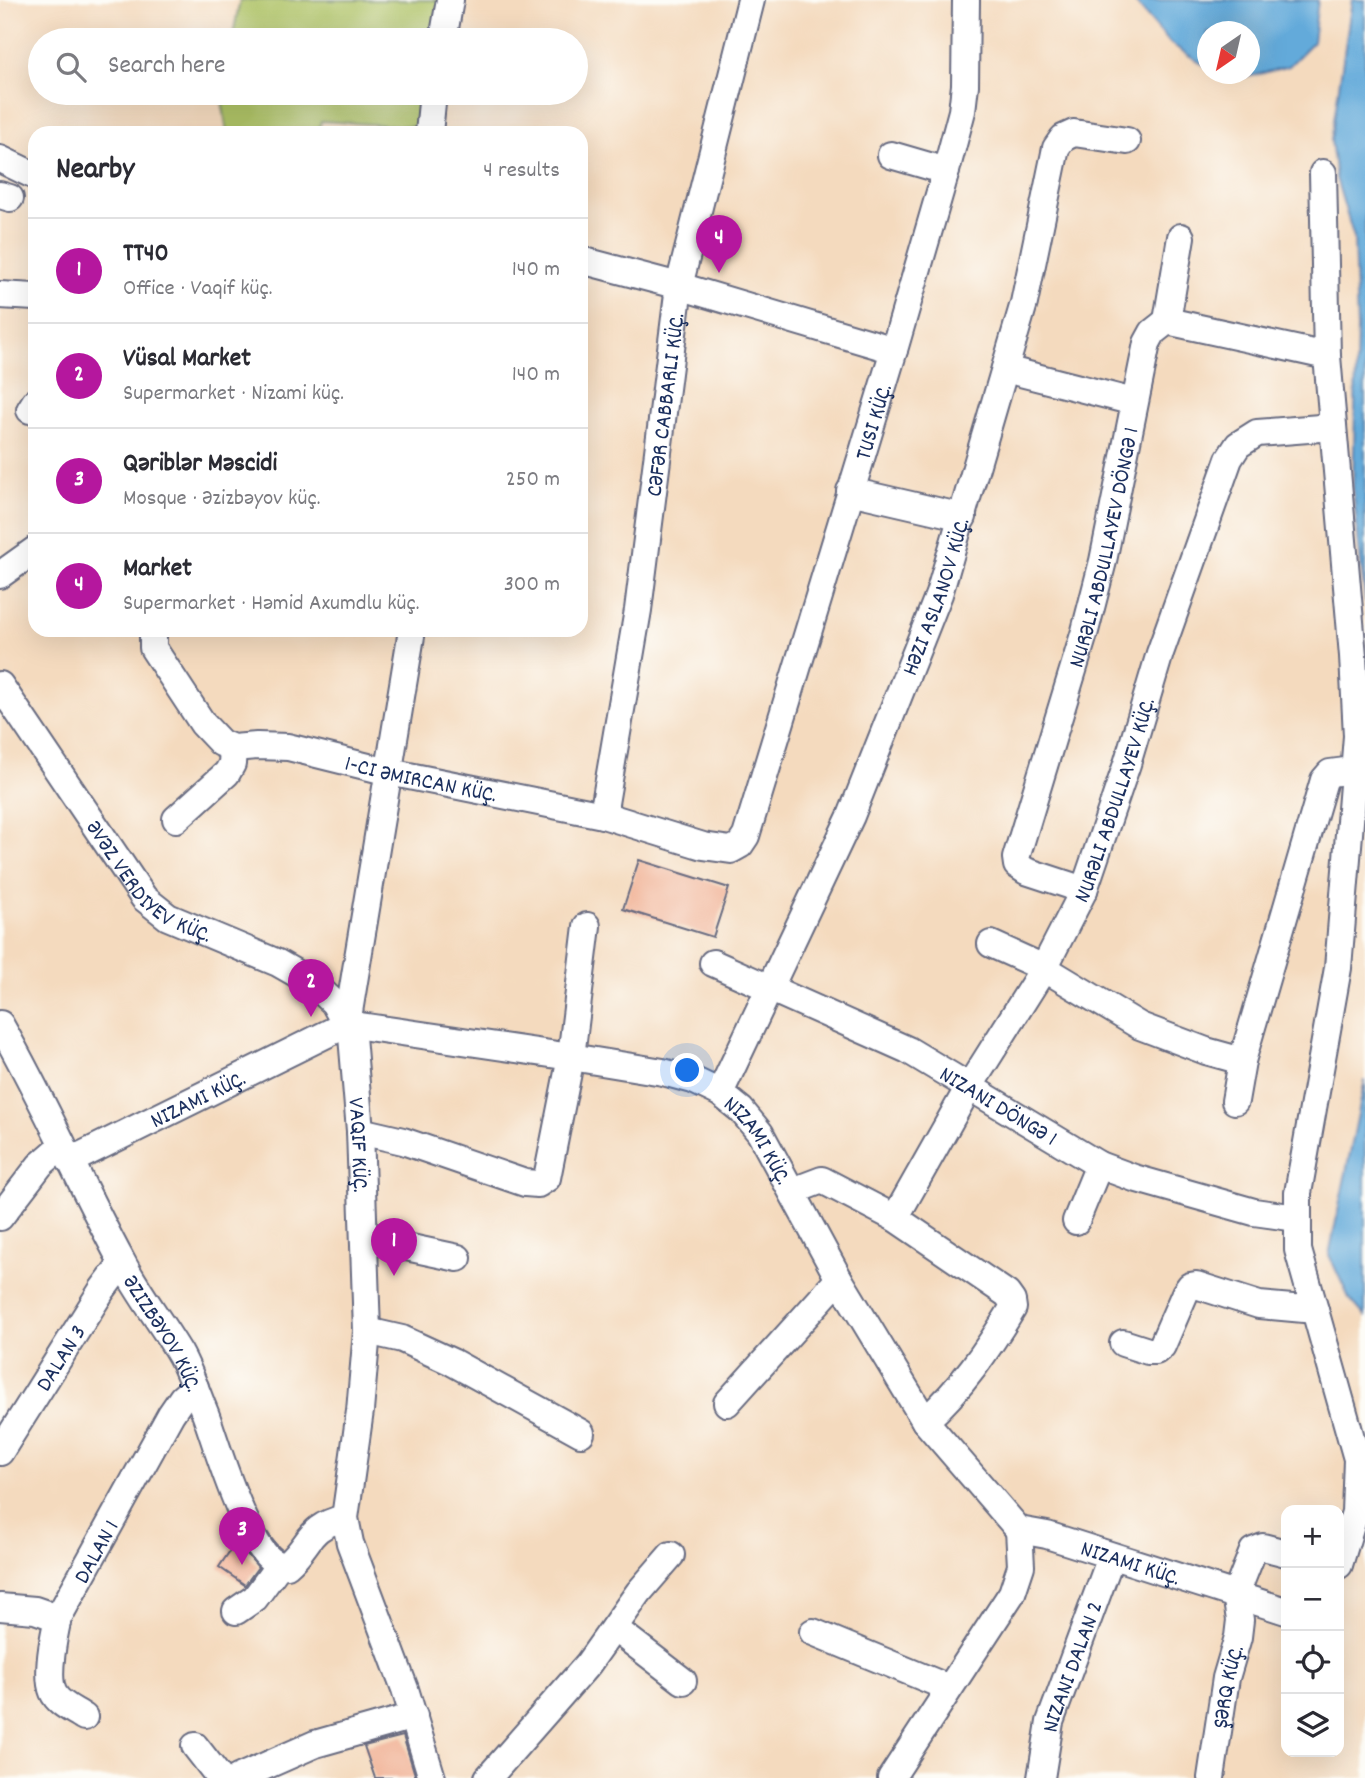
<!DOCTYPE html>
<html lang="en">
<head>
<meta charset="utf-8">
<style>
	body { margin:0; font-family:Dekko,sans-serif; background:#f2f2f3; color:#2b2b33 }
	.controls { position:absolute; right:21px; bottom:21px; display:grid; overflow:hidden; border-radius:14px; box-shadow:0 7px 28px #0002 }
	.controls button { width:63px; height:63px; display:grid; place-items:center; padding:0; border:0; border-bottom:2px solid #e1e1e2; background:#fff; color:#2b2b33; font:35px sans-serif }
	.compass { position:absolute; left:1197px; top:21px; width:63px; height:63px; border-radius:50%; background:#fff; box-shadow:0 7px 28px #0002; rotate:214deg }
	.you { position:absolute; left:688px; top:1071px; width:24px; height:24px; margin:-18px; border:5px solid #fff; border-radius:50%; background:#1a73e8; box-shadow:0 0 0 10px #1a73e833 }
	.badge { display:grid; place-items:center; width:46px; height:46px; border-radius:50%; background:#b5179e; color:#fff; font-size:23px; font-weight:700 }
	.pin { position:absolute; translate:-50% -58px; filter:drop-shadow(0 2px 4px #0008) }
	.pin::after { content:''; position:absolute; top:37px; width:24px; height:21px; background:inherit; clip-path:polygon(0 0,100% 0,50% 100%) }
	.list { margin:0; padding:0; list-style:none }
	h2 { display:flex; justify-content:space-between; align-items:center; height:91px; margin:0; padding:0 28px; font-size:30px }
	h2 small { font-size:23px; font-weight:400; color:#7c7c81 }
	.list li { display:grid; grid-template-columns:46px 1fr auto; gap:21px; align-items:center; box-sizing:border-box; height:105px; padding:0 28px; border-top:2px solid #e1e1e2 }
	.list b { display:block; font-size:26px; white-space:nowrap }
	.list p { margin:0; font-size:23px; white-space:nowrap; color:#7c7c81 }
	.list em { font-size:23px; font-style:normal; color:#7c7c81 }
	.icon { flex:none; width:38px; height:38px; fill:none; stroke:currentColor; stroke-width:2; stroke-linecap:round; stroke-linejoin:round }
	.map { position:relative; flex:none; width:1365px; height:1778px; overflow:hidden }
	.search { position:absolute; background:#fff; box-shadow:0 7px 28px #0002; left:28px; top:28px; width:560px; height:77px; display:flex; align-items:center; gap:18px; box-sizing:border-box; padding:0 24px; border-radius:38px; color:#7c7c81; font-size:26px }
	.panel { position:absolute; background:#fff; box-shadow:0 7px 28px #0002; left:28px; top:126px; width:560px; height:511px; border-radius:21px }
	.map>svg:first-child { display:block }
</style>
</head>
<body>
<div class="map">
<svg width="1365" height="1778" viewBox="0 0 1365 1778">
	<rect width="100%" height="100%" fill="#fdfcf7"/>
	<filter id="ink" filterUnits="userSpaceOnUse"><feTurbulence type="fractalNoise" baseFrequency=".0143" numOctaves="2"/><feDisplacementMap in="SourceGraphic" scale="14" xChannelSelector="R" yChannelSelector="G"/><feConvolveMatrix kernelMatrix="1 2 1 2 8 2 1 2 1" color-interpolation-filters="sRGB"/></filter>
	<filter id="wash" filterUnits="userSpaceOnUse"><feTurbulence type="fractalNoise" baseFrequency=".00686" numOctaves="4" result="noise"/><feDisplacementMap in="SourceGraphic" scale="28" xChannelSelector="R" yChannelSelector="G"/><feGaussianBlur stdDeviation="1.57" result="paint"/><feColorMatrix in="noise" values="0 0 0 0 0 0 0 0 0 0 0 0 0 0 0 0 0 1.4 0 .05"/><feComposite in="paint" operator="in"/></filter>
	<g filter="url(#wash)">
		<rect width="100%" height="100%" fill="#f4dabe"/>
		<g fill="#aec266" stroke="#647862" stroke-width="2">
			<polygon points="240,0 440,0 432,40 232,40"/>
			<polygon points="221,93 422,93 417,127 321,121 318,133 227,133"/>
		</g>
		<g fill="#63aada" stroke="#3f6c9c" stroke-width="2">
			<polygon points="1133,0 1318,0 1313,42 1289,66 1252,76 1225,78 1218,74 1250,74 1250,32 1208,32 1207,67 1170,43"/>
			<polygon points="1352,0 1365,0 1365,602 1353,489 1357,328 1354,238 1336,178 1331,140"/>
			<polygon points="1365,1080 1365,1316 1349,1298 1329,1255"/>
		</g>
		<g id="blocks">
			<g fill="#f1b296">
				<polygon points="639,860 729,888 713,937 623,909"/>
				<polygon points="234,1545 246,1553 258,1567 245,1585 219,1567"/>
				<polygon points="403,1736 416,1778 375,1778 364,1746"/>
			</g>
		</g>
	</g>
	<g filter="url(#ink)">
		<use href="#blocks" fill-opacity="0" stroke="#676b80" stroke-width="2"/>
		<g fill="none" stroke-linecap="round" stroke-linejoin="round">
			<g stroke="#676b80" stroke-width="30">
				<g id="minor">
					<polyline points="443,40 450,0"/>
					<polyline points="429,133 433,93"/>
					<polyline points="891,155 946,171"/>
					<polyline points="0,159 35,176"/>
					<polyline points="1323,173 1327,356 1353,656 1357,736 1338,968 1298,1193 1298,1250 1357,1459 1355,1512 1339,1565"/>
					<polyline points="0,195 10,198"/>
					<polyline points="581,260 679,286 894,350"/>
					<polyline points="0,295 35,297"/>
					<polyline points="1167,321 1181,237"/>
					<polyline points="1005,369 1134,402"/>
					<polyline points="30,410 35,402"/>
					<polyline points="850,491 963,517"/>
					<polyline points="0,575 35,550"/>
					<path id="s1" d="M153,630V648L203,724L221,743L233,748L257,746L288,747L389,772L603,815L703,846L731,850L740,845L746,836L894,350L946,171L962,111L965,85L966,0"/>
					<path id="s2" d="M0,685L144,898L168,917L278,963L313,983L334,1003L352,1036L360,1131L367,1331L360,1411L345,1518L350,1543L405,1689L432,1778"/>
					<path id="s3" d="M603,815L638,610L679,286L751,0"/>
					<polyline points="176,819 227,773 232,764 233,748"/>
					<path id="s4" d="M1084,890L1026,871L1017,865L1016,858L1085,631L1103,561L1147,343L1153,332L1167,321L1327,356"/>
					<polyline points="991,944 1044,968 1140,1026 1206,1051 1242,1061"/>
					<path id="s5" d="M713,963L908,1050L1099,1165L1134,1178L1254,1212L1297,1218"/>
					<path id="s6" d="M0,1024C44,1101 79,1182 121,1260C138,1293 161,1322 180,1354C190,1372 197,1394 205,1413C216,1441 251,1570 287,1565C312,1544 306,1527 345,1518"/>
					<polyline points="347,1024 412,630"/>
					<path id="s7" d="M720,1093L851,816L939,594L1024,303L1056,148L1063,138L1074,133L1127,141"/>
					<polyline points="1235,1101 1242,1061 1324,780 1330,773 1353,770"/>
					<polyline points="360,1131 403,1141 525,1183 538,1184 547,1178 571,1057 587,926"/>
					<path id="s8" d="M70,1161L347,1024L571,1057L663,1072L693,1080L720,1093L741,1110L760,1133L839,1279L925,1421L1019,1530L1047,1535L1286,1611"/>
					<path d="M793,1191L822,1180L895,1218L1007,1294L1012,1301L1013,1308C988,1349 961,1389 925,1421"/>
					<polyline points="0,1217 40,1165 62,1146"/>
					<path id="s9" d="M895,1218L969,1087L1044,968L1084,890L1127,764L1160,653L1229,459L1238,445L1257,433L1333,427"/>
					<polyline points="1076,1221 1099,1165"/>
					<polyline points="364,1238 458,1258"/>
					<polyline points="367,1331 402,1339 452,1362 581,1433"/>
					<polyline points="1123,1343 1148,1351 1156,1351 1162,1346 1185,1293 1190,1286 1196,1285 1259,1305 1315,1310"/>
					<polyline points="727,1403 839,1279"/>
					<path id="s10" d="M0,1452L102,1290L122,1263"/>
					<polyline points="0,1607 35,1610 58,1618"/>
					<polyline points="236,1611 255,1598 279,1565"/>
					<polyline points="614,1628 683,1681"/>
					<polyline points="813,1632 949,1688"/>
					<path id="s11" d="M84,1717C74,1710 58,1704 53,1692C46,1675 54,1635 58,1618L171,1414L182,1398L195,1387"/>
					<polyline points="195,1746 220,1778"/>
					<polyline points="238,1778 315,1744 414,1716"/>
					<polyline points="488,1778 588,1664 639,1592 671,1555"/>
					<polyline points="891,1778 1012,1593 1021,1566 1019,1530"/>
					<path id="s12" d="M1041,1778L1050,1722L1111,1557"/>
					<path id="s13" d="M1211,1778L1226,1678L1238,1637L1240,1620L1236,1594L1253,1551L1263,1547L1286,1553"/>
				</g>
			</g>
			<use href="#minor" stroke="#fff" stroke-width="26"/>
		</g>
	</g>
	<g text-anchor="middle" stroke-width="7" stroke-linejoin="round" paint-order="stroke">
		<g font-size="23" fill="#1b2f5e" stroke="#fdfcf7">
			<text dy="8" stroke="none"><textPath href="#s3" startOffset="415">CƏFƏR CABBARLI KÜÇ.</textPath></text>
			<text dy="8" stroke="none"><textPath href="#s1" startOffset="1113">TUSI KÜÇ.</textPath></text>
			<text dy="8" stroke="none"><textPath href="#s4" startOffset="402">NURƏLI ABDULLAYEV DÖNGƏ 1</textPath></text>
			<text dy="8" stroke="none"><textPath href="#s7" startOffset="542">HƏZI ASLANOV KÜÇ.</textPath></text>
			<text dy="8" stroke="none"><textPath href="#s1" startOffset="340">1-CI ƏMIRCAN KÜÇ.</textPath></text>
			<text dy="8" stroke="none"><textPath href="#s9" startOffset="474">NURƏLI ABDULLAYEV KÜÇ.</textPath></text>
			<text dy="8" stroke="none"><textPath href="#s2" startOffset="250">ƏVƏZ VERDIYEV KÜÇ.</textPath></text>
			<text dy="8" stroke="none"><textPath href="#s8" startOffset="142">NIZAMI KÜÇ.</textPath></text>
			<text dy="8" stroke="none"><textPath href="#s5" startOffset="320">NIZANI DÖNGƏ 1</textPath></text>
			<text dy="8" stroke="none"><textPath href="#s8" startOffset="751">NIZAMI KÜÇ.</textPath></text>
			<text dy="8" stroke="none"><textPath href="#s2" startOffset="623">VAQIF KÜÇ.</textPath></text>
			<text dy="8" stroke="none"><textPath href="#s6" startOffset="350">ƏZIZBƏYOV KÜÇ.</textPath></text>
			<text dy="8" stroke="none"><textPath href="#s10" startOffset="112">DALAN 3</textPath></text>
			<text dy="8" stroke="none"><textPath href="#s11" startOffset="192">DALAN 1</textPath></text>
			<text dy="8" stroke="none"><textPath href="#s8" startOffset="1339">NIZAMI KÜÇ.</textPath></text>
			<text dy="8" stroke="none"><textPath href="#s12" startOffset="116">NIZANI DALAN 2</textPath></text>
			<text dy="8" stroke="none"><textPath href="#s13" startOffset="93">ŞƏRQ KÜÇ.</textPath></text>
		</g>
	</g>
</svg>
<div class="controls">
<button>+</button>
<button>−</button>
<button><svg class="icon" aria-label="locate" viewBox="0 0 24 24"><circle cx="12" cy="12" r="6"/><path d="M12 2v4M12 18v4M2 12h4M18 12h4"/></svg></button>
<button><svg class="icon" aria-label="layers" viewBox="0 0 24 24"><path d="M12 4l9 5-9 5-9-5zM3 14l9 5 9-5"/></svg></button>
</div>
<svg class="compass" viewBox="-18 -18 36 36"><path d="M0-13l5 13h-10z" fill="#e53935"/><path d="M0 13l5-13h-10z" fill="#7c7c81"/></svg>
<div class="you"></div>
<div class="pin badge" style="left:394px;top:1276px">1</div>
<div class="pin badge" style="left:311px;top:1017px">2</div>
<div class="pin badge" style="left:242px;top:1565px">3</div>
<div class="pin badge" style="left:719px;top:273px">4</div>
<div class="search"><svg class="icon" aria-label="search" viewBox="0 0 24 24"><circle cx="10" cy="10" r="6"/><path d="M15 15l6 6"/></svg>Search here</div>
<section class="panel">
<h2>Nearby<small>4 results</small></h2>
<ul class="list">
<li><span class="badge">1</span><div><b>TT40</b><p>Office · Vaqif küç.</p></div><em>140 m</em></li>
<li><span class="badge">2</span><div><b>Vüsal Market</b><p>Supermarket · Nizami küç.</p></div><em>140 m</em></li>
<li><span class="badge">3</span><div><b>Qəriblər Məscidi</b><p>Mosque · Əzizbəyov küç.</p></div><em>250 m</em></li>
<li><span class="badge">4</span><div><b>Market</b><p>Supermarket · Həmid Axumdlu küç.</p></div><em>300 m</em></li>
</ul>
</section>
</div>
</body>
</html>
